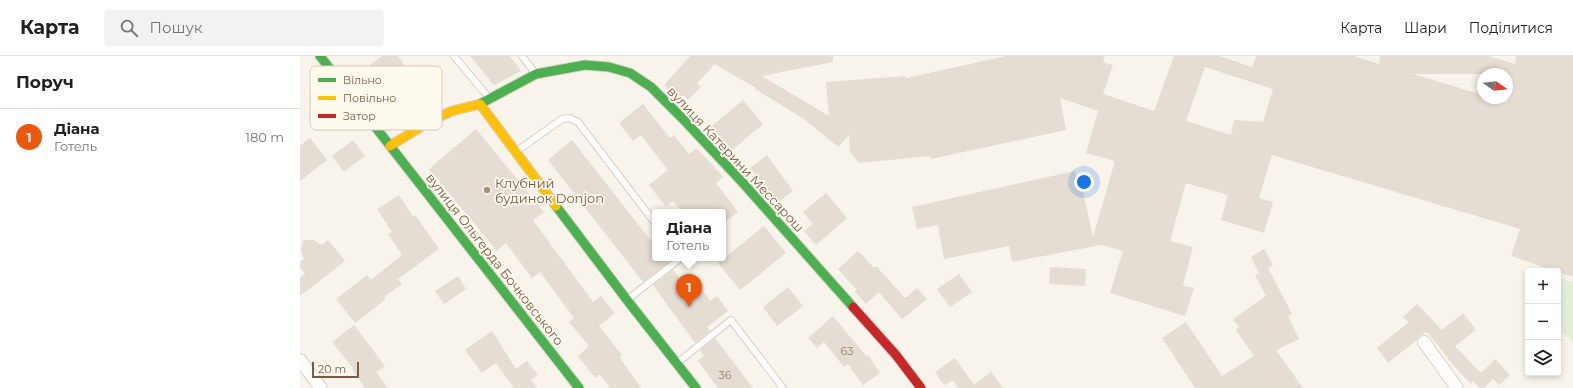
<!DOCTYPE html>
<html lang="uk">
<head>
<meta charset="utf-8">
<style>
	body { margin:0; font-family:Montserrat,sans-serif; background:#f2f2f2; color:#202124 }
	.controls { position:absolute; right:12px; bottom:12px; display:grid; overflow:hidden; border-radius:4px; box-shadow:0 2px 6px #0003 }
	.controls button { width:36px; height:36px; display:grid; place-items:center; padding:0; border:0; border-bottom:1px solid #e0e0e0; background:#fff; color:#202124; font:20px sans-serif }
	.compass { position:absolute; left:1177px; top:12px; width:36px; height:36px; border-radius:50%; background:#fff; box-shadow:0 2px 6px #0003; rotate:104deg }
	.scale { position:absolute; left:12px; bottom:10px; width:47px; box-sizing:border-box; padding-left:4px; border:2px solid #785c49; border-top:0; font-size:11px; line-height:14px; white-space:nowrap; color:#785c49; -webkit-text-stroke:3px #fff9ee; paint-order:stroke }
	.you { position:absolute; left:784px; top:126px; width:14px; height:14px; margin:-10px; border:3px solid #fff; border-radius:50%; background:#1a73e8; box-shadow:0 0 0 6px #1a73e833 }
	.badge { display:grid; place-items:center; width:26px; height:26px; border-radius:50%; background:#ea580c; color:#fff; font-size:13px; font-weight:700 }
	.pin { position:absolute; translate:-50% -33px; filter:drop-shadow(0 1px 2px #0008) }
	.pin::after { content:''; position:absolute; top:21px; width:14px; height:12px; background:inherit; clip-path:polygon(0 0,100% 0,50% 100%) }
	.popup { position:absolute; left:352px; top:153px; width:74px; height:52px; box-sizing:border-box; display:grid; place-content:center; border-radius:4px; background:#fff; filter:drop-shadow(0 1px 3px #0005); font-size:13px; white-space:nowrap; color:#757577 }
	.popup b { font-size:15px; color:#202124 }
	.popup::after { content:''; position:absolute; left:50%; top:100%; margin-left:-8px; border:8px solid transparent; border-top-color:#fff }
	.list { margin:0; padding:0; list-style:none }
	h2 { display:flex; justify-content:space-between; align-items:center; height:52px; margin:0; padding:0 16px; font-size:17px }
	h2 small { font-size:13px; font-weight:400; color:#757577 }
	.list li { display:grid; grid-template-columns:26px 1fr auto; gap:12px; align-items:center; box-sizing:border-box; height:56px; padding:0 16px; border-top:1px solid #e0e0e0 }
	.list b { display:block; font-size:15px; white-space:nowrap }
	.list p { margin:0; font-size:13px; white-space:nowrap; color:#757577 }
	.list em { font-size:13px; font-style:normal; color:#757577 }
	.icon { flex:none; width:22px; height:22px; fill:none; stroke:currentColor; stroke-width:2; stroke-linecap:round; stroke-linejoin:round }
	.map { position:relative; flex:none; width:1273px; height:332px; overflow:hidden }
	header { display:flex; align-items:center; gap:24px; box-sizing:border-box; height:56px; padding:0 20px; background:#fff; border-bottom:1px solid #e0e0e0 }
	header strong { font-size:19px }
	nav { display:flex; gap:22px; margin-inline-start:auto; font-size:14px }
	.search { width:280px; height:36px; background:#f2f2f2; display:flex; align-items:center; gap:10px; box-sizing:border-box; padding:0 14px; border-radius:4px; color:#757577; font-size:15px }
	main { display:flex }
	aside { flex:1; background:#fff }
	.map>svg:first-child { display:block }
</style>
</head>
<body>
<header>
<strong>Карта</strong>
<div class="search"><svg class="icon" aria-label="search" viewBox="0 0 24 24"><circle cx="10" cy="10" r="6"/><path d="M15 15l6 6"/></svg>Пошук</div>
<nav><a>Карта</a><a>Шари</a><a>Поділитися</a></nav>
</header>
<main>
<aside>
<h2>Поруч<small></small></h2>
<ul class="list">
<li><span class="badge">1</span><div><b>Діана</b><p>Готель</p></div><em>180 m</em></li>
</ul>
</aside>
<div class="map">
<svg width="1273" height="332" viewBox="0 0 1273 332">
	<rect width="100%" height="100%" fill="#f8f4eb"/>
	<polygon fill="#e4f0d6" points="1258,222 1273,226 1273,285 1258,274"/>
	<g fill="#e5dcd3" fill-rule="evenodd">
		<polygon points="82,0 98,0 132,49 98,72 68,30 66,32 56,19"/>
		<polygon points="170,0 210,0 221,15 194,29"/>
		<path d="M390,0H533V6L462,20L529,60L526,26L606,20V22L706,0H805L803,6L813,9L803,38L854,55L874,0H919L952,11L956,0H1054L1079,8L1080,0H1188L1215,8L1216,0H1273V221L1211,200L1220,173L972,99L959,142L973,146L964,177L921,164L928,139L886,127L870,185L893,191L883,229L894,232L885,260L810,237L823,195L801,189L712,206L709,190L644,203L638,169L617,173L612,151L775,115L777,125L779,118L793,181L815,105L786,97L798,55L760,42L766,74L631,103L630,100L559,107L550,96L549,79L538,91L504,63L455,33L456,32L411,6L414,9L397,27L401,31L388,44L384,39L379,43L364,29ZM905,11L973,33L963,66L934,64L931,79L886,65ZM1113,18H1207V46L1193,42H1183V39Z"/>
		<polygon points="443,44 463,68 431,95 413,73 413,69"/>
		<polygon points="343,48 370,82 374,79 389,98 396,92 418,115 423,121 416,127 438,156 423,167 423,156 382,156 373,145 366,151 349,129 368,114 341,79 333,85 319,67"/>
		<polygon points="29,50 37,62 22,72 14,61"/>
		<polygon points="176,73 244,156 233,164 293,246 301,240 315,257 299,270 322,299 320,302 341,332 310,332 300,318 295,322 278,300 289,290 269,266 274,262 240,216 232,222 206,187 197,195 129,113"/>
		<polygon points="10,82 27,104 0,125 0,90"/>
		<polygon points="53,84 65,100 44,116 32,100"/>
		<polygon points="272,84 355,190 355,202 364,202 368,207 343,226 248,104"/>
		<polygon points="467,99 493,135 477,147 450,112"/>
		<polygon points="526,137 547,162 516,189 504,175 513,168 503,156"/>
		<polygon points="99,139 113,161 115,159 139,193 98,223 102,228 84,241 86,243 55,267 36,243 67,219 71,224 102,199 88,178 92,176 77,153"/>
		<polygon points="464,170 486,197 440,234 418,207"/>
		<polygon points="3,184 13,184 22,189 28,184 45,205 0,240 0,222 5,218 0,211 0,206 4,203 1,194"/>
		<polygon points="964,193 973,209 968,212 992,258 988,260 999,283 976,294 1003,332 895,332 862,282 886,266 922,320 954,300 936,274 939,271 933,263 966,240 955,219 959,217 951,201"/>
		<polygon points="558,195 574,212 576,210 605,242 617,232 627,243 602,263 579,236 566,248 555,236 557,234 538,213"/>
		<polygon points="750,211 786,213 785,230 749,228"/>
		<polygon points="373,214 381,224 390,217 410,245 417,240 428,255 407,271 410,275 395,287 353,229"/>
		<polygon points="659,218 672,236 650,251 637,233"/>
		<polygon points="158,220 166,233 144,248 135,235"/>
		<polygon points="488,231 503,250 477,270 463,251"/>
		<polygon points="1117,248 1142,274 1163,257 1176,274 1155,290 1181,317 1195,303 1210,319 1199,329 1193,323 1184,332 1180,332 1173,325 1171,328 1155,311 1127,276 1119,280 1117,284 1088,307 1077,292 1109,266 1103,261"/>
		<polygon points="533,260 566,300 568,299 580,317 563,329 548,308 544,311 524,286 517,292 508,282"/>
		<polygon points="54,269 85,310 76,316 88,332 65,332 52,313 53,312 32,286"/>
		<polygon points="192,275 216,313 227,305 238,319 231,324 237,332 214,332 196,307 182,317 165,294"/>
		<polygon points="415,282 453,332 418,332 398,305 404,300 400,294"/>
		<polygon points="655,302 674,329 691,316 703,332 658,332 653,324 644,329 635,316"/>
	</g>
	<g fill="none" stroke-linecap="round" stroke-linejoin="round">
		<g stroke="#d7d1c9" stroke-width="8">
			<g id="lane">
				<polyline points="154,0 189,42"/>
				<polyline points="222,0 235,17"/>
				<polyline points="217,95 262,63 269,62 278,66 355,167"/>
				<polyline points="328,243 381,202"/>
				<polyline points="377,307 431,264 483,332"/>
			</g>
		</g>
		<g stroke="#d7d1c9" stroke-width="14">
			<g id="street">
				<polyline points="1124,286 1157,332"/>
				<polyline points="0,304 21,332"/>
			</g>
		</g>
		<g stroke="#d7d0c8" stroke-width="11">
			<g id="fast">
				<polyline points="20,0 279,332"/>
				<polyline points="180,48 236,18 285,9 309,11 330,17 351,31 382,62 443,127 553,251"/>
				<polyline points="256,150 327,244 396,332"/>
			</g>
		</g>
		<g stroke="#d7d0c8" stroke-width="11">
			<polyline id="slow" points="90,90 130,65 152,55 180,48 256,150"/>
		</g>
		<g stroke="#d7d0c8" stroke-width="11">
			<polyline id="jam" points="553,251 596,299 621,332"/>
		</g>
		<use href="#lane" stroke="#fefdfc" stroke-width="6"/>
		<use href="#street" stroke="#fefdfc" stroke-width="12"/>
		<use href="#fast" stroke="#4caf50" stroke-width="9"/>
		<use href="#slow" stroke="#ffc107" stroke-width="9"/>
		<use href="#jam" stroke="#c62828" stroke-width="9"/>
	</g>
	<circle fill="#a59182" stroke="#fff9ee" stroke-width="1.5" cx="187" cy="134" r="4"/>
	<g text-anchor="middle" stroke-width="3.5" stroke-linejoin="round" paint-order="stroke">
		<g font-size="11" fill="#957e6e">
			<text x="547" y="299">63</text>
			<text x="425" y="323">36</text>
		</g>
		<g font-size="13" fill="#785c49" stroke="#fff9ee">
			<text transform="translate(436 103) rotate(47)" y="5">вулиця Катерини Мессарош</text>
			<text transform="translate(195 203) rotate(52)" y="5">вулиця Ольгерда Бочковського</text>
		</g>
		<g font-size="13" fill="#785c49" stroke="#fff9ee" text-anchor="start">
			<text x="195" y="132">Клубний<tspan x="195" dy="15">будинок Donjon</tspan></text>
		</g>
	</g>
	<rect x="10" y="10" width="132" height="64" rx="6" fill="#fff9ee" stroke="#d6cabc" stroke-width="1"/>
	<rect x="18" y="22" width="18" height="4" fill="#4caf50"/>
	<rect x="18" y="40" width="18" height="4" fill="#ffc107"/>
	<rect x="18" y="58" width="18" height="4" fill="#c62828"/>
	<g font-size="11" fill="#785c49">
		<text x="43" y="28">Вільно</text>
		<text x="43" y="46">Повільно</text>
		<text x="43" y="64">Затор</text>
	</g>
</svg>
<div class="controls">
<button>+</button>
<button>−</button>
<button><svg class="icon" aria-label="layers" viewBox="0 0 24 24"><path d="M12 4l9 5-9 5-9-5zM3 14l9 5 9-5"/></svg></button>
</div>
<svg class="compass" viewBox="-18 -18 36 36"><path d="M0-13l5 13h-10z" fill="#e53935"/><path d="M0 13l5-13h-10z" fill="#757577"/></svg>
<div class="scale">20 m</div>
<div class="you"></div>
<div class="pin badge" style="left:389px;top:251px">1</div>
<div class="popup"><b>Діана</b>Готель</div>
</div>
</main>
</body>
</html>
